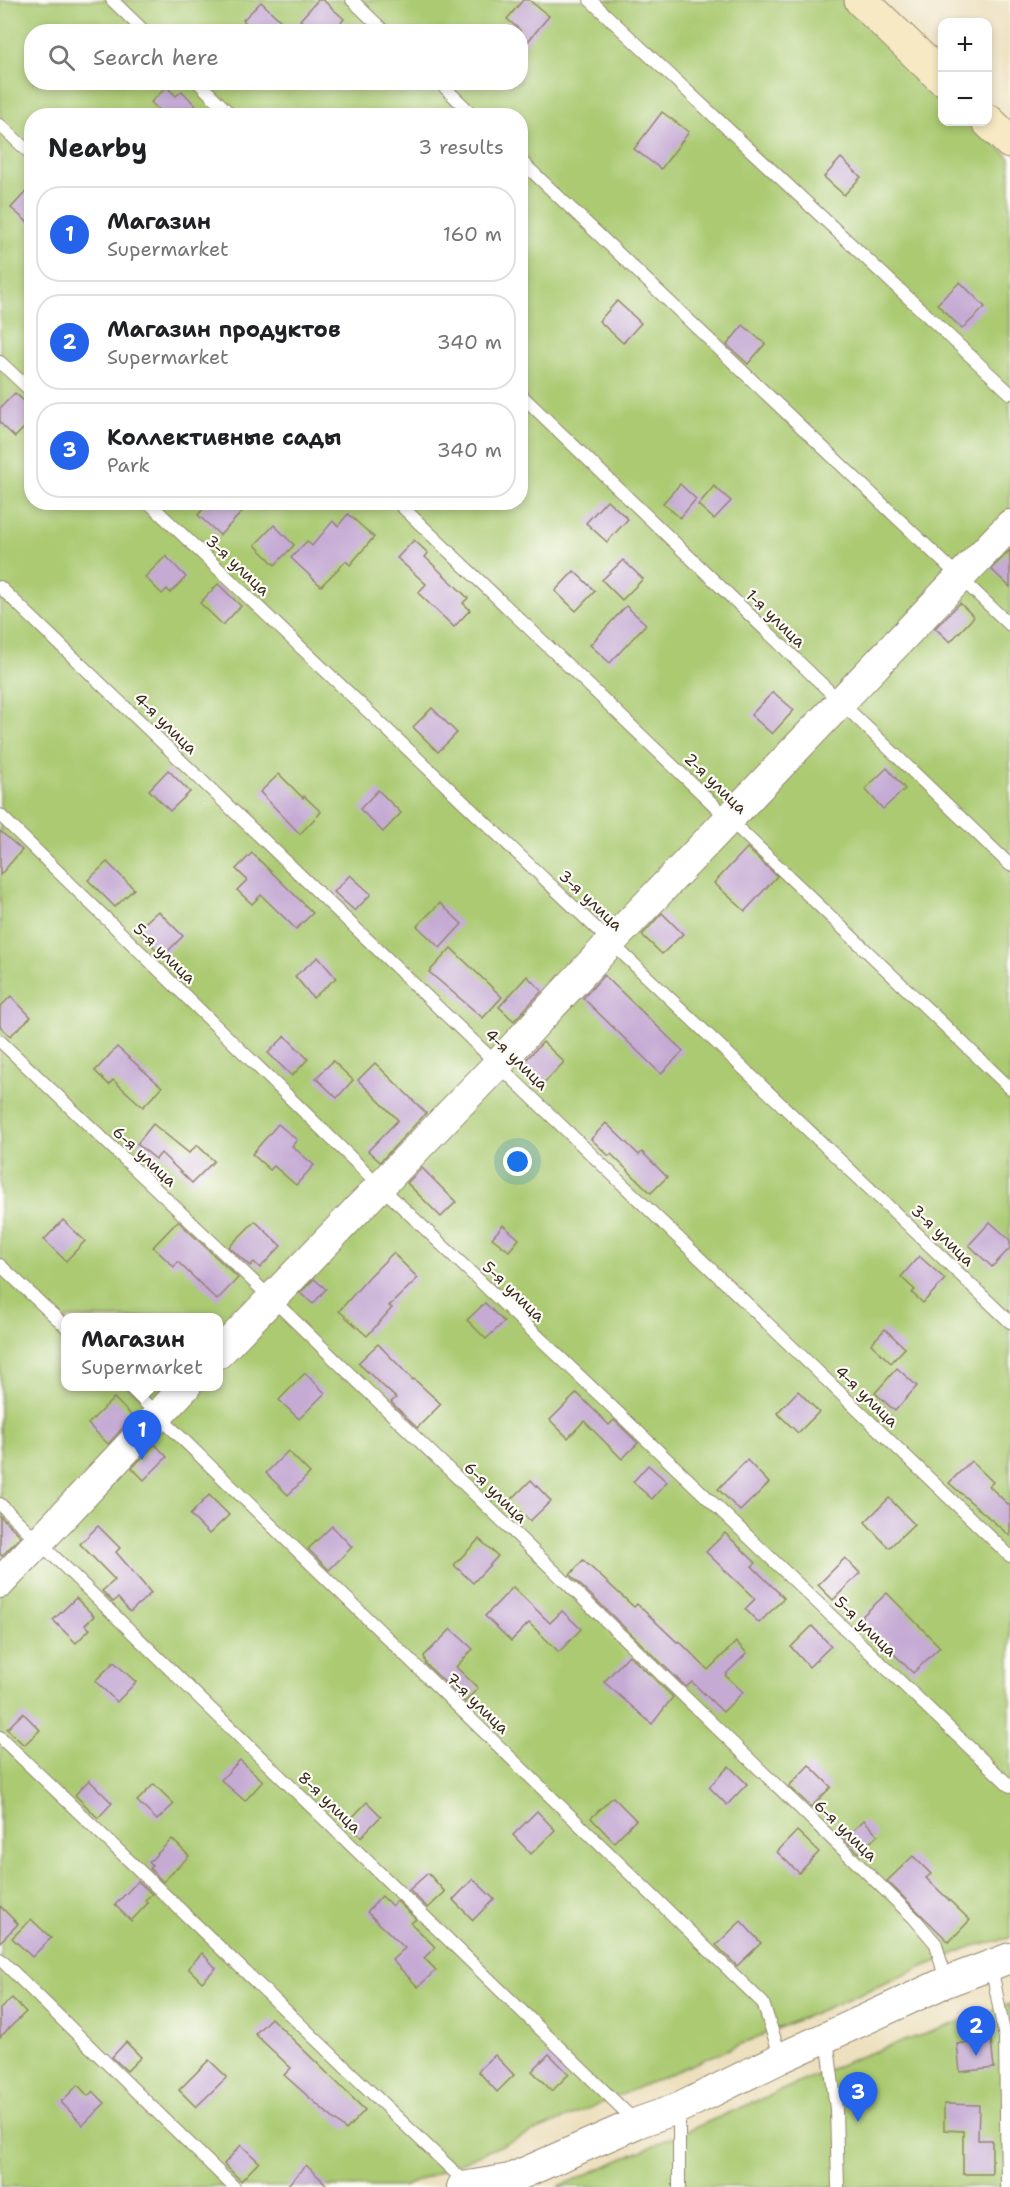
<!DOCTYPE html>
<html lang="en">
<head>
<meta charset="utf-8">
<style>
	body { margin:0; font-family:"Shantell Sans",sans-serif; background:#f6f6f6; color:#202124 }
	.controls { position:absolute; right:18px; top:18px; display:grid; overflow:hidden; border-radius:12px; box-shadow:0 3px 9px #0003 }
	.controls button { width:54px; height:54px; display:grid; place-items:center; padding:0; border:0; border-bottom:2px solid #e0e0e0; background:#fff; color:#202124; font:30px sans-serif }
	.you { position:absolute; left:518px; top:1162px; width:21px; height:21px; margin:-15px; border:4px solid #fff; border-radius:50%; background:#1a73e8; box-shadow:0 0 0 9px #1a73e833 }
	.badge { display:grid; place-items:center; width:39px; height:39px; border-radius:50%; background:#2563eb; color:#fff; font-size:20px; font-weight:700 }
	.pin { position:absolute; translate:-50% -50px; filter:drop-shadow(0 2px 3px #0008) }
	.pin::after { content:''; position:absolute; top:32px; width:21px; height:18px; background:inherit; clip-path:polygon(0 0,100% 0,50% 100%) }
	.popup { position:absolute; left:61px; top:1313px; width:162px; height:78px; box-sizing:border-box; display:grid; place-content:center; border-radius:12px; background:#fff; filter:drop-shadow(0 2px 4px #0005); font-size:20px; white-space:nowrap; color:#757577 }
	.popup b { font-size:22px; color:#202124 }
	.popup::after { content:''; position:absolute; left:50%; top:100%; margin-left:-12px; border:12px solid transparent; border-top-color:#fff }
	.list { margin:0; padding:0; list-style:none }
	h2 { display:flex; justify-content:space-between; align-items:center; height:78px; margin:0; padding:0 24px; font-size:26px }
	h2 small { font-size:20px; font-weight:400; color:#757577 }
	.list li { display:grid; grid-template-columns:39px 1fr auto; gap:18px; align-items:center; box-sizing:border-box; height:96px; margin:0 12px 12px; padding:0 12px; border:2px solid #e0e0e0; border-radius:24px }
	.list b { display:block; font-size:22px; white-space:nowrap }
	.list p { margin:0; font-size:20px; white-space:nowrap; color:#757577 }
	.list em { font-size:20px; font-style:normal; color:#757577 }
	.icon { flex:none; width:33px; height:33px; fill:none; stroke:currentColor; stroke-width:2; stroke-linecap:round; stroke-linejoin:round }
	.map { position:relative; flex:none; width:1010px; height:2187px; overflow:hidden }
	.search { position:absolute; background:#fff; box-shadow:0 3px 9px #0003; left:24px; top:24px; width:504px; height:66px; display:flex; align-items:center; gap:15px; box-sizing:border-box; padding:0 21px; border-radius:24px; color:#757577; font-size:22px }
	.panel { position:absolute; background:#fff; box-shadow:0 3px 9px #0003; left:24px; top:108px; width:504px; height:402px; border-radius:24px }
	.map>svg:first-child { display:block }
</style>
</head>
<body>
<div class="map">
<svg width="1010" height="2187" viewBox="0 0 1010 2187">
	<rect width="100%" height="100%" fill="#fdfcf7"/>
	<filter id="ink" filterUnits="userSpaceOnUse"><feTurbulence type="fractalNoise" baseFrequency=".0167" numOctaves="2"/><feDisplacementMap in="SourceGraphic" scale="12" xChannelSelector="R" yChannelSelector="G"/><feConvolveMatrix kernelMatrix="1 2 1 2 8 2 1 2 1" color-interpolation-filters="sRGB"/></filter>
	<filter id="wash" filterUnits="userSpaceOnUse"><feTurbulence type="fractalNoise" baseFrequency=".008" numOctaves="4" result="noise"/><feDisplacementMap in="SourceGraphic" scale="24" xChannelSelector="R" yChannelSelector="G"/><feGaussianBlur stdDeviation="1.35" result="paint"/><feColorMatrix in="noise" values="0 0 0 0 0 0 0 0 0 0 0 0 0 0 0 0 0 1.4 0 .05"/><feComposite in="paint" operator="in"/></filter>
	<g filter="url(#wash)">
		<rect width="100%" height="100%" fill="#ede0bf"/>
		<g fill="#abca72" stroke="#737a48" stroke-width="1.5" fill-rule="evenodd">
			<path d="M0,0H845L942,94V122H972L1010,158V1938L973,1946L403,2187H0ZM32,32H520V82H32ZM32,116H520V502H32ZM66,1318H219V1386H66Z"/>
			<polygon points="1010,2004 1010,2187 557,2187 856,2058"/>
		</g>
		<g id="blocks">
			<g fill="#c5aad4">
				<polygon points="318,0 323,0 344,19 333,32 314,32 300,20"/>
				<polygon points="523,0 529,0 549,16 520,51 520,30 507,19"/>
				<polygon points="261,2 284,24 276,32 255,32 243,20"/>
				<polygon points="167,87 176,96 182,91 196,106 186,116 164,116 151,102"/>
				<polygon points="662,112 689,132 661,169 634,149"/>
				<polygon points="841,158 861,177 844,195 824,177"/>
				<polygon points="32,185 32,226 11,208"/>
				<polygon points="960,282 985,307 962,329 937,304"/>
				<polygon points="617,301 641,323 623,343 599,321"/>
				<polygon points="743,325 765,344 748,364 727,345"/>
				<polygon points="15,393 32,408 32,420 15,437 0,423 0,408"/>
				<polygon points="680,484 696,499 680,518 663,503"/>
				<polygon points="714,486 731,501 714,519 698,505"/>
				<polygon points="607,500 628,519 607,542 586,523"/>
				<polygon points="209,502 232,502 242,512 220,535 198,515"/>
				<polygon points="348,514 374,537 350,565 346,561 321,586 291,558 307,541 312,546 333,521 338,526"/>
				<polygon points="274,525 294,545 275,565 255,545"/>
				<polygon points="414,540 428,553 425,557 468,598 463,603 470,610 454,627 418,593 426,584 397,558"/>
				<polygon points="1010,550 1010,587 991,569"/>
				<polygon points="166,556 186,577 170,593 167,589 162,594 145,577"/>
				<polygon points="623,560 643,579 622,600 602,580"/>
				<polygon points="574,571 595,591 576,611 555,591"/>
				<polygon points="218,584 241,606 223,625 200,603"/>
				<polygon points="960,603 974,617 950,642 935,628"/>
				<polygon points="626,606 646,624 610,663 590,645"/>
				<polygon points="773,692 794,710 772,734 751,715"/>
				<polygon points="432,708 457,733 438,752 413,727"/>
				<polygon points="887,768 905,789 883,809 865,789"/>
				<polygon points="168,770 190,792 170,811 149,790"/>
				<polygon points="279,774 303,798 304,796 321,812 300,834 260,792"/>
				<polygon points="378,790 401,813 383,832 360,809"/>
				<polygon points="0,831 22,850 0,875"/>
				<polygon points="747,848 777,876 745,911 714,883"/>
				<polygon points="252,853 313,913 296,929 261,895 252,904 237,890 247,880 236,869"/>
				<polygon points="107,862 134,889 115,907 88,880"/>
				<polygon points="350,875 371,894 355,911 334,892"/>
				<polygon points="440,903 462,924 440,948 417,926"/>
				<polygon points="158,911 183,936 163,956 137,930"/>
				<polygon points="662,913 683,934 662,954 642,935"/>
				<polygon points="451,948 502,997 483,1018 429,972"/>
				<polygon points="318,957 336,978 313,998 295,976"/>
				<polygon points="604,975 683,1051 661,1074 583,998"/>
				<polygon points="527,976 542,991 514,1021 499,1007"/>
				<polygon points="11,996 31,1017 10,1036 0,1026 0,1007"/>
				<polygon points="285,1036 308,1059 292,1076 268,1053"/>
				<polygon points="543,1042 564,1062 543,1084 522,1064"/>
				<polygon points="117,1047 162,1087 143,1107 113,1080 109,1085 95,1071"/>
				<polygon points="333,1061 353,1080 337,1098 316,1078"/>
				<polygon points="375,1063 426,1113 380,1162 368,1151 398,1120 358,1080"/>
				<polygon points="606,1123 639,1155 642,1152 667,1177 651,1193 611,1154 609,1156 591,1139"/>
				<polygon points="153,1124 189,1153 197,1145 214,1161 192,1183 161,1153 156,1159 137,1144"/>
				<polygon points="278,1124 297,1140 292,1146 314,1165 296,1185 274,1166 270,1170 252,1154"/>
				<polygon points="422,1168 456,1202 441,1217 407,1183"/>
				<polygon points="63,1220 85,1241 66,1261 44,1240"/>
				<polygon points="178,1221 238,1278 217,1300 178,1262 174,1267 153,1247"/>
				<polygon points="255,1221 281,1246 260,1268 254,1262 250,1266 229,1247"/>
				<polygon points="990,1222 1010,1240 1010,1248 992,1267 969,1245"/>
				<polygon points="503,1225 519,1239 509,1251 492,1238"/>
				<polygon points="393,1253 418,1278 389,1306 392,1308 367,1336 339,1311 370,1276"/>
				<polygon points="919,1256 945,1279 923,1303 912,1293 915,1290 901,1277"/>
				<polygon points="314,1279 326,1289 313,1304 300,1293"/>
				<polygon points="485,1303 504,1322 486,1339 467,1320"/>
				<polygon points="885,1329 905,1348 891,1363 871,1344"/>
				<polygon points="378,1344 413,1380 414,1379 441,1404 417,1428 391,1402 396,1398 358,1363"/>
				<polygon points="897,1368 917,1386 895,1411 875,1393"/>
				<polygon points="305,1373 325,1393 299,1419 279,1400"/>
				<polygon points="798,1391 819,1412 798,1433 777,1413"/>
				<polygon points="577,1393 609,1425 614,1420 638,1443 622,1459 584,1421 568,1438 550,1420"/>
				<polygon points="114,1398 133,1417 108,1444 88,1424"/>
				<polygon points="155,1444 167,1457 144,1480 132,1468"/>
				<polygon points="288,1451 310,1473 288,1495 266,1473"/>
				<polygon points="747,1460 769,1483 740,1511 718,1489"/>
				<polygon points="971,1461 993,1482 989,1486 1010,1506 1010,1536 949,1483"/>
				<polygon points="648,1465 667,1482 652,1499 633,1482"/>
				<polygon points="531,1480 551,1501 530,1521 510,1501"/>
				<polygon points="209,1495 229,1515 209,1534 190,1515"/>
				<polygon points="889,1498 914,1524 889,1548 865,1522"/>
				<polygon points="0,1516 21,1536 2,1556 0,1554"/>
				<polygon points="98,1526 120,1548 116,1552 151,1593 130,1612 118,1598 113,1602 102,1591 115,1580 80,1544"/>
				<polygon points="332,1526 352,1547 329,1570 308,1549"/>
				<polygon points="725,1533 756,1563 752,1566 784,1598 759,1623 745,1609 755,1599 706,1552"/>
				<polygon points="479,1539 498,1556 473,1583 454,1565"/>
				<polygon points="845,1558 860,1573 833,1600 818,1585"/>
				<polygon points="583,1560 634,1607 637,1604 677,1642 679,1641 708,1670 736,1642 747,1653 725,1675 743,1692 723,1712 692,1682 686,1687 570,1575"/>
				<polygon points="513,1587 550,1623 562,1611 581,1629 559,1652 529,1623 511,1641 485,1616"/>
				<polygon points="887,1593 940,1647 913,1673 878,1638 875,1641 857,1621"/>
				<polygon points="76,1598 94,1616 85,1625 90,1629 76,1643 53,1620"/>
				<polygon points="812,1626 831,1646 809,1667 791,1647"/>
				<polygon points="451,1629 473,1649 456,1667 478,1688 465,1702 426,1664 424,1656"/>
				<polygon points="629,1655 673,1697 652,1724 604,1682"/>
				<polygon points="114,1662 136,1682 117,1702 95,1681"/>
				<polygon points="23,1713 40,1730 24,1745 7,1729"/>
				<polygon points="240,1760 263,1781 245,1801 221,1780"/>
				<polygon points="809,1765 831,1787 811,1807 789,1786"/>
				<polygon points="729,1766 747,1784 727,1805 709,1787"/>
				<polygon points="89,1780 112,1803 98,1818 75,1795"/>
				<polygon points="154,1784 174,1804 157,1820 137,1801"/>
				<polygon points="613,1797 636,1820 614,1842 591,1818"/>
				<polygon points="367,1802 381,1816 361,1837 347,1823"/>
				<polygon points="537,1811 555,1830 531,1854 513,1835"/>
				<polygon points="864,1820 878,1835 859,1853 844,1839"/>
				<polygon points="797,1831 819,1852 799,1873 777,1852"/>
				<polygon points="172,1839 189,1856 163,1882 150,1869 152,1866 149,1862"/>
				<polygon points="913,1856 931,1874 926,1878 970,1920 949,1942 887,1881"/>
				<polygon points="428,1873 445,1892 428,1908 409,1890"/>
				<polygon points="473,1879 494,1899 473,1920 453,1900"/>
				<polygon points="138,1881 152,1894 145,1900 148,1903 131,1921 115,1905"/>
				<polygon points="382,1896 392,1906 397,1901 416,1919 411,1923 435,1947 424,1958 436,1970 418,1987 392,1960 405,1948 367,1912"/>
				<polygon points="0,1906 18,1924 0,1942"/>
				<polygon points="31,1919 51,1938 32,1957 12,1938"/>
				<polygon points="741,1921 761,1943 737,1966 716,1945"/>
				<polygon points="202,1953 216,1968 202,1982 188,1968"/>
				<polygon points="12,1998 26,2012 0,2037 0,2009"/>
				<polygon points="271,2018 365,2110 346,2130 284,2075 291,2068 255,2034"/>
				<polygon points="991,2040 994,2068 960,2072 957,2044"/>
				<polygon points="126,2042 141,2057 127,2071 112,2057"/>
				<polygon points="549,2054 569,2074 552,2091 532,2071"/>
				<polygon points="495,2055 514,2075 497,2092 478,2071"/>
				<polygon points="209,2060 227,2077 196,2107 179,2090"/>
				<polygon points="78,2085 88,2096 93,2091 105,2103 83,2125 61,2102"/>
				<polygon points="944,2104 979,2105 978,2140 992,2140 992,2174 963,2174 963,2131 944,2130"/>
				<polygon points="241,2145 259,2162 241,2181 224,2164"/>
				<polygon points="306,2165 329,2187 286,2187"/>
			</g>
		</g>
	</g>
	<g filter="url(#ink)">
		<use href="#blocks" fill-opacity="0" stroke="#94856e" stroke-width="1.5"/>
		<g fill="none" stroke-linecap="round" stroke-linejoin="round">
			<g stroke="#94856e" stroke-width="14">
				<g id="service">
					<polyline points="112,0 145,32"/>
					<polyline points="352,0 385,32"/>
					<polyline points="590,0 1010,393"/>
					<polyline points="198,82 232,116"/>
					<polyline points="439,82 474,116"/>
					<polyline points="0,125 32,155"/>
					<polyline points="520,160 1010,625"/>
					<polyline points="0,362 32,392"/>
					<polyline points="520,394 1010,865"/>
					<polyline points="148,502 1010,1322"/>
					<polyline points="397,502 1010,1088"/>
					<polyline points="0,587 1010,1556"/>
					<polyline points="0,815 379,1185 1010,1786"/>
					<polyline points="0,1041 271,1298 914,1918 936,1944 946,1982"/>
					<polyline points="0,1265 66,1327"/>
					<polyline points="128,1386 763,2003 781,2058"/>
					<polyline points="0,1504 636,2122"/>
					<polyline points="0,1737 467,2184"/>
					<polyline points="0,1959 234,2187"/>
					<polyline points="991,1965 1005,2038 1007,2187"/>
					<polyline points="827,2038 836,2109 838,2187"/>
					<polyline points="679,2187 679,2109"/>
				</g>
			</g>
			<g stroke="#94856e" stroke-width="32">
				<g id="tertiary">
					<polyline points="219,1353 498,1064 611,942 1010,525"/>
					<polyline points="0,1583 186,1386"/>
					<polyline points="462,2187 510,2179 637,2123 679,2108 781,2058 946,1982 1010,1958"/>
				</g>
			</g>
			<g stroke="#94856e" stroke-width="35">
				<g id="secondary">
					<polyline points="861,0 942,78"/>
					<polyline points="988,121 1010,142"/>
				</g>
			</g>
			<use href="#service" stroke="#fff" stroke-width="12"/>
			<use href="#tertiary" stroke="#fff" stroke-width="30"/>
			<use href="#secondary" stroke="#f7e9c3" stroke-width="33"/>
		</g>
	</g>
	<g text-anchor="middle" stroke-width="4.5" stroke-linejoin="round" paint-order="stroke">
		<g font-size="16" fill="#3b2a1e" stroke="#fdfcf7">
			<text transform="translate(238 565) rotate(43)" y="6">3-я улица</text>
			<text transform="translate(776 618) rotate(44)" y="6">1-я улица</text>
			<text transform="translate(166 723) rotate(44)" y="6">4-я улица</text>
			<text transform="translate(716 783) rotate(44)" y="6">2-я улица</text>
			<text transform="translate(591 900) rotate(43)" y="6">3-я улица</text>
			<text transform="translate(165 953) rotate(44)" y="6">5-я улица</text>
			<text transform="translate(517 1059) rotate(44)" y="6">4-я улица</text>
			<text transform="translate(145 1156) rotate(43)" y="6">6-я улица</text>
			<text transform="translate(943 1235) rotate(44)" y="6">3-я улица</text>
			<text transform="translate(514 1291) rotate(44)" y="6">5-я улица</text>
			<text transform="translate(867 1396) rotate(44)" y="6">4-я улица</text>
			<text transform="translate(496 1492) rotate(44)" y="6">6-я улица</text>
			<text transform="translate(866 1626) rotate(44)" y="6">5-я улица</text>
			<text transform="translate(478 1703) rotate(44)" y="6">7-я улица</text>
			<text transform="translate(330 1802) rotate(44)" y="6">8-я улица</text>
			<text transform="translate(846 1830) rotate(44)" y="6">6-я улица</text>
		</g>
	</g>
</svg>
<div class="controls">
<button>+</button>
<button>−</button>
</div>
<div class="you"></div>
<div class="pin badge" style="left:142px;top:1460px">1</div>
<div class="popup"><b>Магазин</b>Supermarket</div>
<div class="pin badge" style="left:976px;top:2056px">2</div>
<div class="pin badge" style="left:858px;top:2122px">3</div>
<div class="search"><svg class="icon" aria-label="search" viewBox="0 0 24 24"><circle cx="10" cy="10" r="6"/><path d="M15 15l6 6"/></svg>Search here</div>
<section class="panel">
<h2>Nearby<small>3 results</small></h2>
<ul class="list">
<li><span class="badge">1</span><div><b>Магазин</b><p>Supermarket</p></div><em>160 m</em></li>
<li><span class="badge">2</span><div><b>Магазин продуктов</b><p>Supermarket</p></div><em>340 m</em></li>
<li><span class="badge">3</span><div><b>Коллективные сады</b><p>Park</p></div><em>340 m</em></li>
</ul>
</section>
</div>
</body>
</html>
